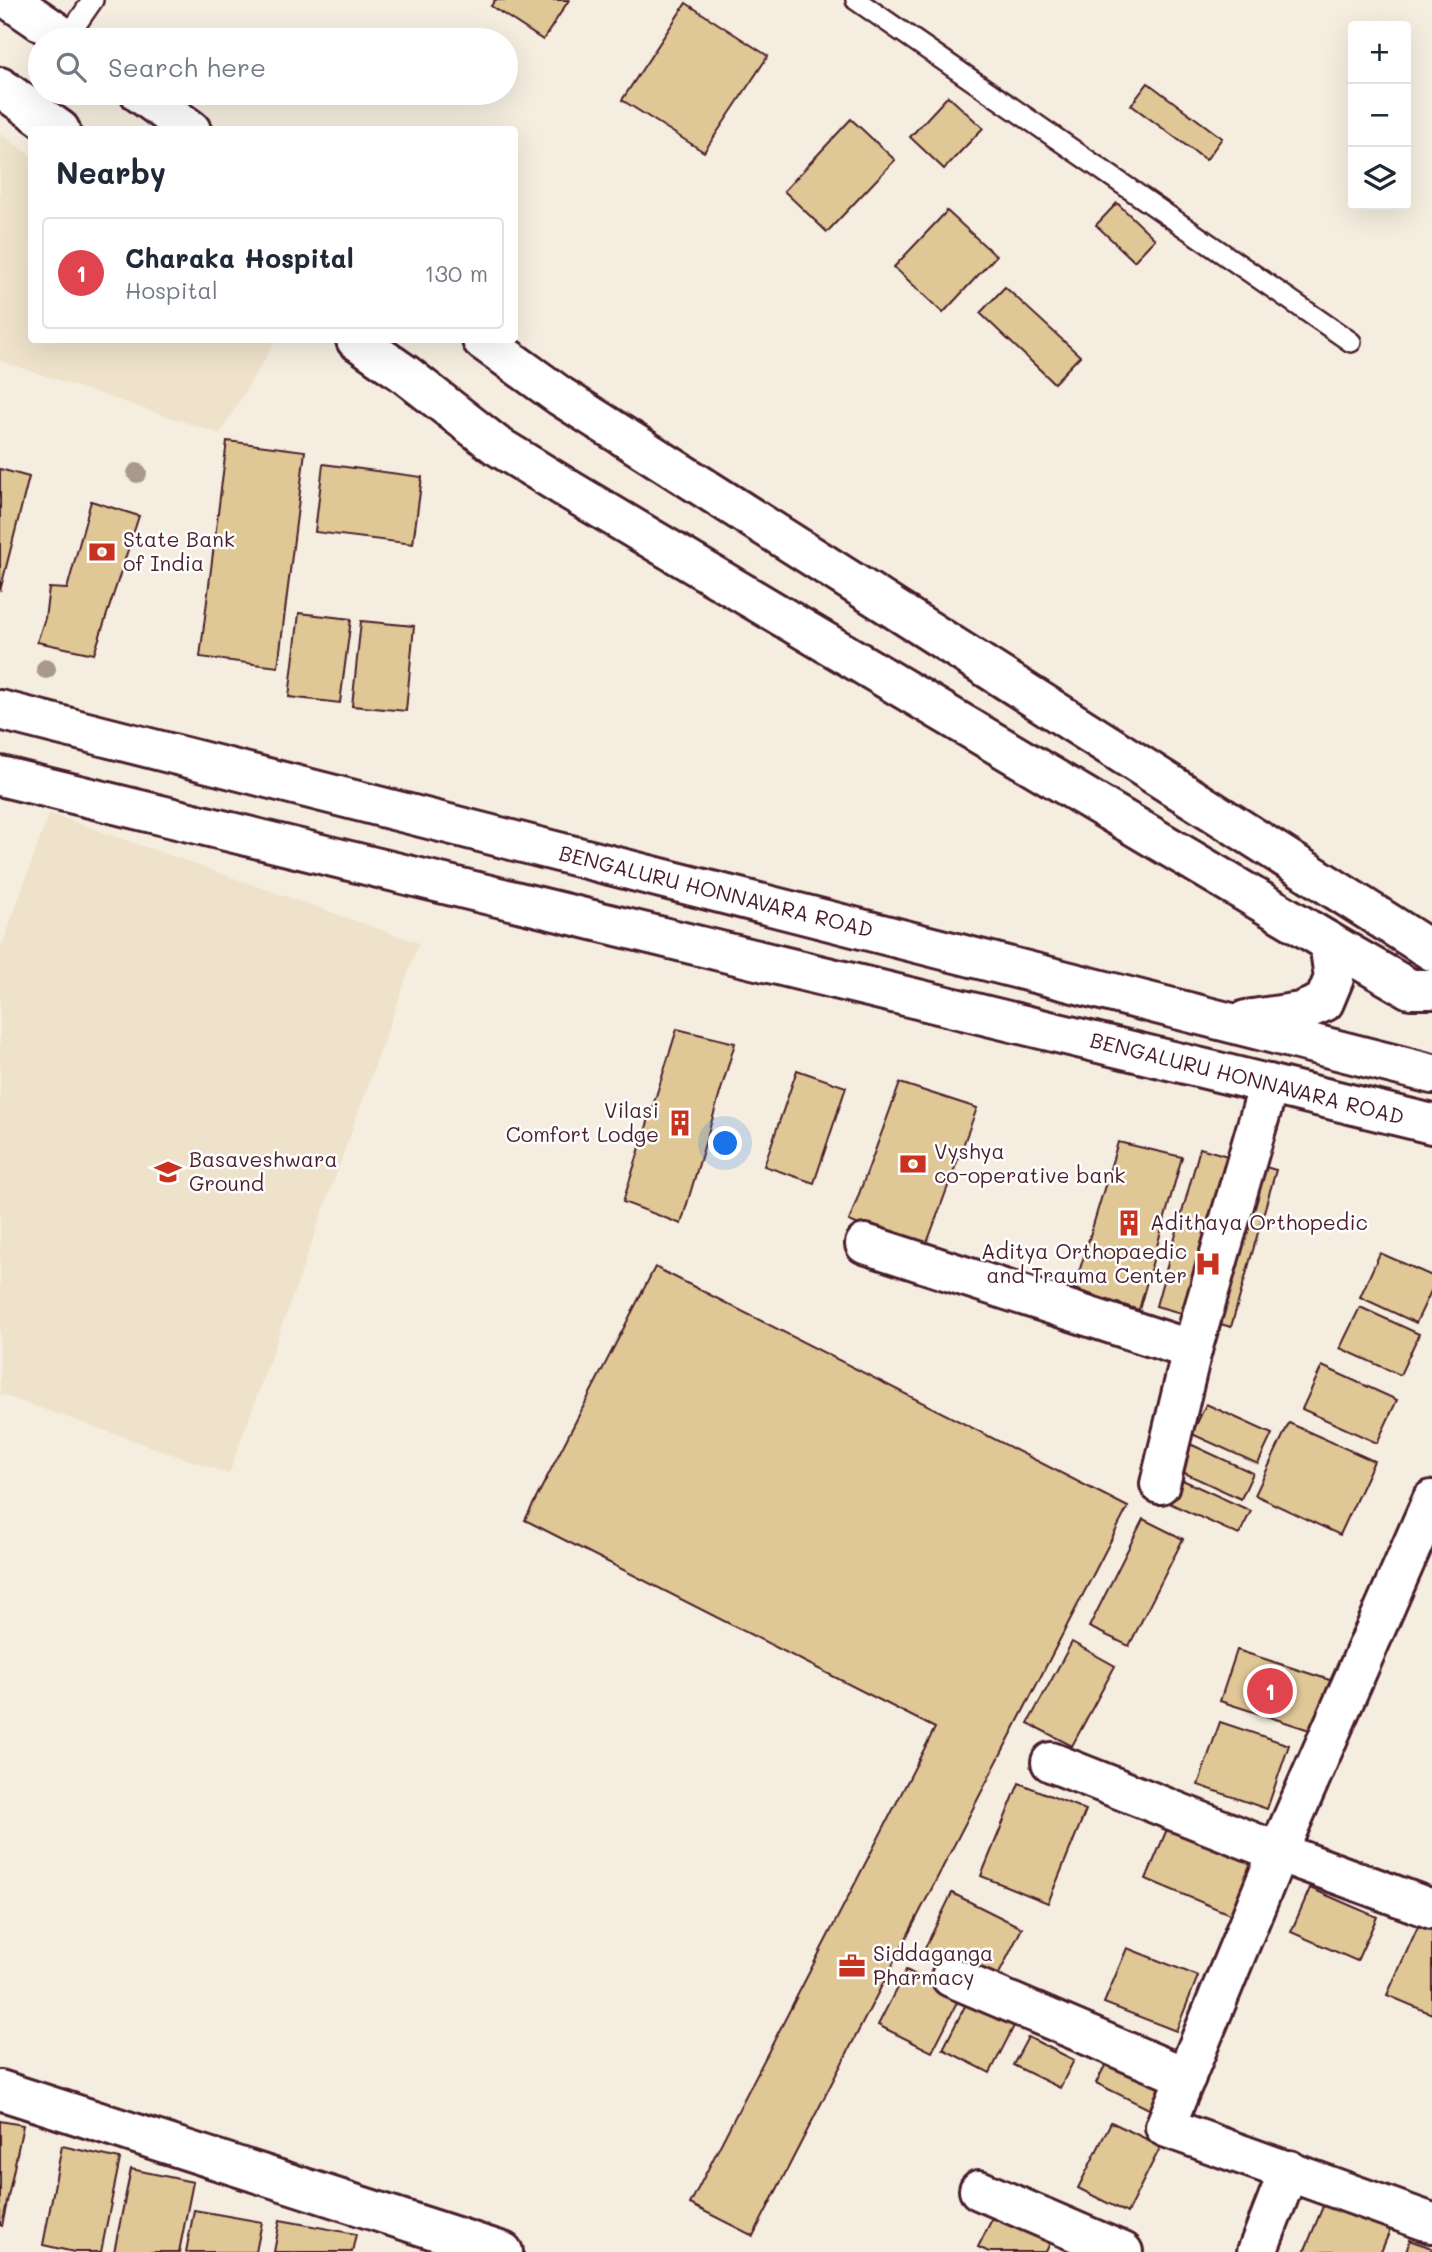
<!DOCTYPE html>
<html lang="en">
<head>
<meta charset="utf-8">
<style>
	body { margin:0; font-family:Mali,sans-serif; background:#f2f2f3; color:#1f2937 }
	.controls { position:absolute; right:21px; top:21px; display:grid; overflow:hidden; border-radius:7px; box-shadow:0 7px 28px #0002 }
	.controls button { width:63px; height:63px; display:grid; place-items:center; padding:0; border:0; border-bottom:2px solid #e0e1e3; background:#fff; color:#1f2937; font:35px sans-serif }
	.you { position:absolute; left:726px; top:1144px; width:24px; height:24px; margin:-18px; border:5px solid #fff; border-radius:50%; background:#1a73e8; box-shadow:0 0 0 10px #1a73e833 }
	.badge { display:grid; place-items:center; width:46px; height:46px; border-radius:50%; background:#0b8043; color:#fff; font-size:23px; font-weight:700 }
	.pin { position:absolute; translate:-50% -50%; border:4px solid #fff; box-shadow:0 2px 7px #0006 }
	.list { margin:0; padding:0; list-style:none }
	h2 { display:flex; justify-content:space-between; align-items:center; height:91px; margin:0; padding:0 28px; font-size:30px }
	h2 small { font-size:23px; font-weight:400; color:#747a83 }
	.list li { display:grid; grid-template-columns:46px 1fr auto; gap:21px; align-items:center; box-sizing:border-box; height:112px; margin:0 14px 14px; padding:0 14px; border:2px solid #e0e1e3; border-radius:7px }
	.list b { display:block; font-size:26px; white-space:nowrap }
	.list p { margin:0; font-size:23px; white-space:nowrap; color:#747a83 }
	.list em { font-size:23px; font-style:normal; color:#747a83 }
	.icon { flex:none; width:38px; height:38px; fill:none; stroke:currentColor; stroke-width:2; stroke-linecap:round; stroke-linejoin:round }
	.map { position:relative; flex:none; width:1432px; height:2252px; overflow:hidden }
	.search { position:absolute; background:#fff; box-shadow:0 7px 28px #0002; left:28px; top:28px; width:490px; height:77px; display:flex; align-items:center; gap:18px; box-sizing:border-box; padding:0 24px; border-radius:38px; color:#747a83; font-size:26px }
	.panel { position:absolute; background:#fff; box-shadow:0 7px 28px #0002; left:28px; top:126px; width:490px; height:217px; border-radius:7px }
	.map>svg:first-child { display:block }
</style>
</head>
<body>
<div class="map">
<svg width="1432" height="2252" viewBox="0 0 1432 2252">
	<rect width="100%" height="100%" fill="#f5eee0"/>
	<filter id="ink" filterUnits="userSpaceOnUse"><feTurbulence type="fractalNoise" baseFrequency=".0143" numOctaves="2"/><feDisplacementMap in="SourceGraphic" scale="14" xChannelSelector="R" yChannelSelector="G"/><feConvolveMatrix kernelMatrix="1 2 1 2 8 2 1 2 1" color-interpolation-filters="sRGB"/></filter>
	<g filter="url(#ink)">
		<g fill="#eee2ca">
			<polygon points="0,133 31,156 32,340 276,340 220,434 0,361"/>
			<polygon points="49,813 419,943 229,1474 0,1394 0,951"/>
		</g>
		<g fill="#dfc796" stroke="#4a1f2b" stroke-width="2">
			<polygon points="495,0 569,0 543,40 491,6"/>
			<polygon points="686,3 768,56 704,152 622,100"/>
			<polygon points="1148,83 1222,138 1206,160 1131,105"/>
			<polygon points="948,96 983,128 944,169 910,137"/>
			<polygon points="851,119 895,160 827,232 784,191"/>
			<polygon points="1117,203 1155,239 1134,261 1096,225"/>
			<polygon points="947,211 996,256 943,313 894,267"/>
			<polygon points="1005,287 1080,356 1054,383 980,313"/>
			<polygon points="227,441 305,451 278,667 200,657"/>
			<polygon points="323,464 422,477 413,544 315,532"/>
			<polygon points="0,469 29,477 0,591"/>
			<polygon points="91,501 139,516 94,654 37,642 45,618 49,588 67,589"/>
			<polygon points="299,613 351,619 340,703 289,697"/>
			<polygon points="361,621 414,626 406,711 352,706"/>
			<polygon points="677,1029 735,1043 681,1224 623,1202"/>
			<polygon points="797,1070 846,1087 814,1183 764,1166"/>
			<polygon points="900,1083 977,1108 924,1251 849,1221"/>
			<polygon points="1118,1142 1182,1157 1139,1310 1074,1289"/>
			<polygon points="1200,1148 1276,1170 1231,1327 1156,1306"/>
			<polygon points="1380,1253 1432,1276 1432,1289 1416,1323 1360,1297"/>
			<polygon points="655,1267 1128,1507 753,2236 690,2204 935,1728 525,1520"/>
			<polygon points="1360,1307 1419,1334 1400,1375 1340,1348"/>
			<polygon points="1322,1366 1397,1400 1377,1443 1302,1409"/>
			<polygon points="1206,1404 1272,1434 1258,1464 1192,1434"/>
			<polygon points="1289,1423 1374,1461 1340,1535 1255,1495"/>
			<polygon points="1190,1444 1253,1473 1241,1499 1178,1470"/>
			<polygon points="1167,1473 1251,1511 1239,1535 1156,1497"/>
			<polygon points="1143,1519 1183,1539 1129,1646 1089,1627"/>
			<polygon points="1072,1642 1115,1666 1072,1746 1028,1723"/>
			<polygon points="1237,1650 1342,1684 1325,1735 1220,1701"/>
			<polygon points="1220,1722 1289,1745 1267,1809 1198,1785"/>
			<polygon points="1019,1783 1086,1810 1048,1903 981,1876"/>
			<polygon points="1167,1829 1267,1869 1246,1921 1146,1879"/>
			<polygon points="1310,1888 1377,1917 1357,1961 1291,1932"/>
			<polygon points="952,1893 1022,1928 993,1986 923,1952"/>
			<polygon points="1424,1913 1432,1916 1432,2014 1387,1995"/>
			<polygon points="1127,1948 1198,1976 1176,2031 1104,2003"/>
			<polygon points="906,1970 960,1997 932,2052 878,2025"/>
			<polygon points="967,2002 1014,2026 990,2073 943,2049"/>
			<polygon points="1028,2037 1074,2060 1060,2088 1013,2065"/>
			<polygon points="1111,2054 1172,2085 1157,2113 1096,2083"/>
			<polygon points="0,2121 23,2125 2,2226 0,2225"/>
			<polygon points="1111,2122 1161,2146 1127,2213 1078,2188"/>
			<polygon points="62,2146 120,2159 101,2252 74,2252 43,2245"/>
			<polygon points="131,2169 193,2182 179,2252 114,2252"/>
			<polygon points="1326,2199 1392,2226 1381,2252 1304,2252"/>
			<polygon points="194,2210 262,2222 256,2252 186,2252"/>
			<polygon points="994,2215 1050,2243 1046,2252 989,2252 978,2247"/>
			<polygon points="280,2220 356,2234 352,2252 274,2252"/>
			<polygon points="1410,2240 1432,2248 1432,2252 1406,2252"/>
		</g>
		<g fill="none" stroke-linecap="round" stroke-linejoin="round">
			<g stroke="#4a1f2b" stroke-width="24">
				<g id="lane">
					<polyline points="856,0 1351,342"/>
					<polyline points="66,39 93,0"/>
				</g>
			</g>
			<g stroke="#4a1f2b" stroke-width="44">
				<g id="street">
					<polyline points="865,1244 1192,1350"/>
					<polyline points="1160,1484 1192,1350 1269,1084"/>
					<polyline points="1432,1500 1278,1852 1165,2127 1432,2223"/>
					<polyline points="1051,1762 1278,1852 1432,1909"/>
					<polyline points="951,1977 1186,2077"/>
					<polyline points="0,2090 503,2252"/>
					<polyline points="979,2190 1123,2252"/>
					<polyline points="1257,2252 1289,2170"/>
				</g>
			</g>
			<g stroke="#4a1f2b" stroke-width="44">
				<g id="primary">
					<polyline points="10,0 68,40"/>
					<polyline points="0,87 60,130"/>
					<polyline points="140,93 191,130"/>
					<polyline points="356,340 405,374 496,445 571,491 1329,942 1410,989 1432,989"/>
					<polyline points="482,340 560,396 1432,951"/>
					<polyline points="0,710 1432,1074"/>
					<polyline points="0,776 1432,1124"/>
					<polyline points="1246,1020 1300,1012 1324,1002 1334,978 1329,942"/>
				</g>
			</g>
			<use href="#lane" stroke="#fff" stroke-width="19"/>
			<use href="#street" stroke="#fff" stroke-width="38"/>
			<use href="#primary" stroke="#fff" stroke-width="38"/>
		</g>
		<g fill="#a8988d">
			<circle cx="137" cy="473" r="10"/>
			<circle cx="46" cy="669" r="10"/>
		</g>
	</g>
	<defs>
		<g id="bank-bare" transform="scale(2.1)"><path d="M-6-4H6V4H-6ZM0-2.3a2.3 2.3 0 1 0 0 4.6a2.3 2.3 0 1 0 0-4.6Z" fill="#c8321e" stroke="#fff" stroke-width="2.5" paint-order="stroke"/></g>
		<g id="building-bare" transform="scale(2.1)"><path d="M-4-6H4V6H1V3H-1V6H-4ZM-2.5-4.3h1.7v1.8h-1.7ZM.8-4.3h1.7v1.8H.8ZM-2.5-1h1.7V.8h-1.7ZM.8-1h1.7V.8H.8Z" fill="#c8321e" stroke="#fff" stroke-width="2.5" paint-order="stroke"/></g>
		<g id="school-bare" transform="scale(2.1)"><path d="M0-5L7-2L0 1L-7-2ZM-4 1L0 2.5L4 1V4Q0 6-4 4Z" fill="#c8321e" stroke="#fff" stroke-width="2.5" paint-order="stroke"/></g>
		<g id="hospital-bare" transform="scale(2.1)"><path d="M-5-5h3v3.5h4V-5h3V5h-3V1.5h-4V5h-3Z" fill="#c8321e" stroke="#fff" stroke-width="2.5" paint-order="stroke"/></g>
		<g id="office-bare" transform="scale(2.1)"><path d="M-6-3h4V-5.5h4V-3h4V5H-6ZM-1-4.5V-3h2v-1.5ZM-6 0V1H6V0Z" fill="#c8321e" stroke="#fff" stroke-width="2.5" paint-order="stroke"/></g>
	</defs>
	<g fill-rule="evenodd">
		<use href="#bank-bare" x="102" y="552"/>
		<use href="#building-bare" x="680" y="1123"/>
		<use href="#bank-bare" x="913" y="1164"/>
		<use href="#school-bare" x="168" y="1172"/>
		<use href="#building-bare" x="1129" y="1223"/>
		<use href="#hospital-bare" x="1208" y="1264"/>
		<use href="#office-bare" x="852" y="1966"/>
	</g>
	<g text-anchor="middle" stroke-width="5" stroke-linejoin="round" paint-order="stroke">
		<g font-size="21" fill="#4a1f2b" stroke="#fff" text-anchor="start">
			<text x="123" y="547">State Bank<tspan x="123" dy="24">of India</tspan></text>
			<text x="659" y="1118" text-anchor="end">Vilasi<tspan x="659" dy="24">Comfort Lodge</tspan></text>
			<text x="934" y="1159">Vyshya<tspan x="934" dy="24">co-operative bank</tspan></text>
			<text x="189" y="1167">Basaveshwara<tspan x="189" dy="24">Ground</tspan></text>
			<text x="1150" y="1230">Adithaya Orthopedic</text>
			<text x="1187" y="1259" text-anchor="end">Aditya Orthopaedic<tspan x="1187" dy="24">and Trauma Center</tspan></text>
			<text x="873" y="1961">Siddaganga<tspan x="873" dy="24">Pharmacy</tspan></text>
		</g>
		<g font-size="21" fill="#4a1f2b" stroke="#fff">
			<text transform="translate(716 892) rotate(14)" y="7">BENGALURU HONNAVARA ROAD</text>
			<text transform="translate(1247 1079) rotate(14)" y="7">BENGALURU HONNAVARA ROAD</text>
		</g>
	</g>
</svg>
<div class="controls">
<button>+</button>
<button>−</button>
<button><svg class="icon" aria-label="layers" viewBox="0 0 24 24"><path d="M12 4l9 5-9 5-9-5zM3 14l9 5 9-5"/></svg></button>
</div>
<div class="you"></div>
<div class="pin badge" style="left:1270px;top:1691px;background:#e0444e">1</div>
<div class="search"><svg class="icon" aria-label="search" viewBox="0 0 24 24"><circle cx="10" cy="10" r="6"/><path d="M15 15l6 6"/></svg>Search here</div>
<section class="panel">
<h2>Nearby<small></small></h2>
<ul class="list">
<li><span class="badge" style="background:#e0444e">1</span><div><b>Charaka Hospital</b><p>Hospital</p></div><em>130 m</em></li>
</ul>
</section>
</div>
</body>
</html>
